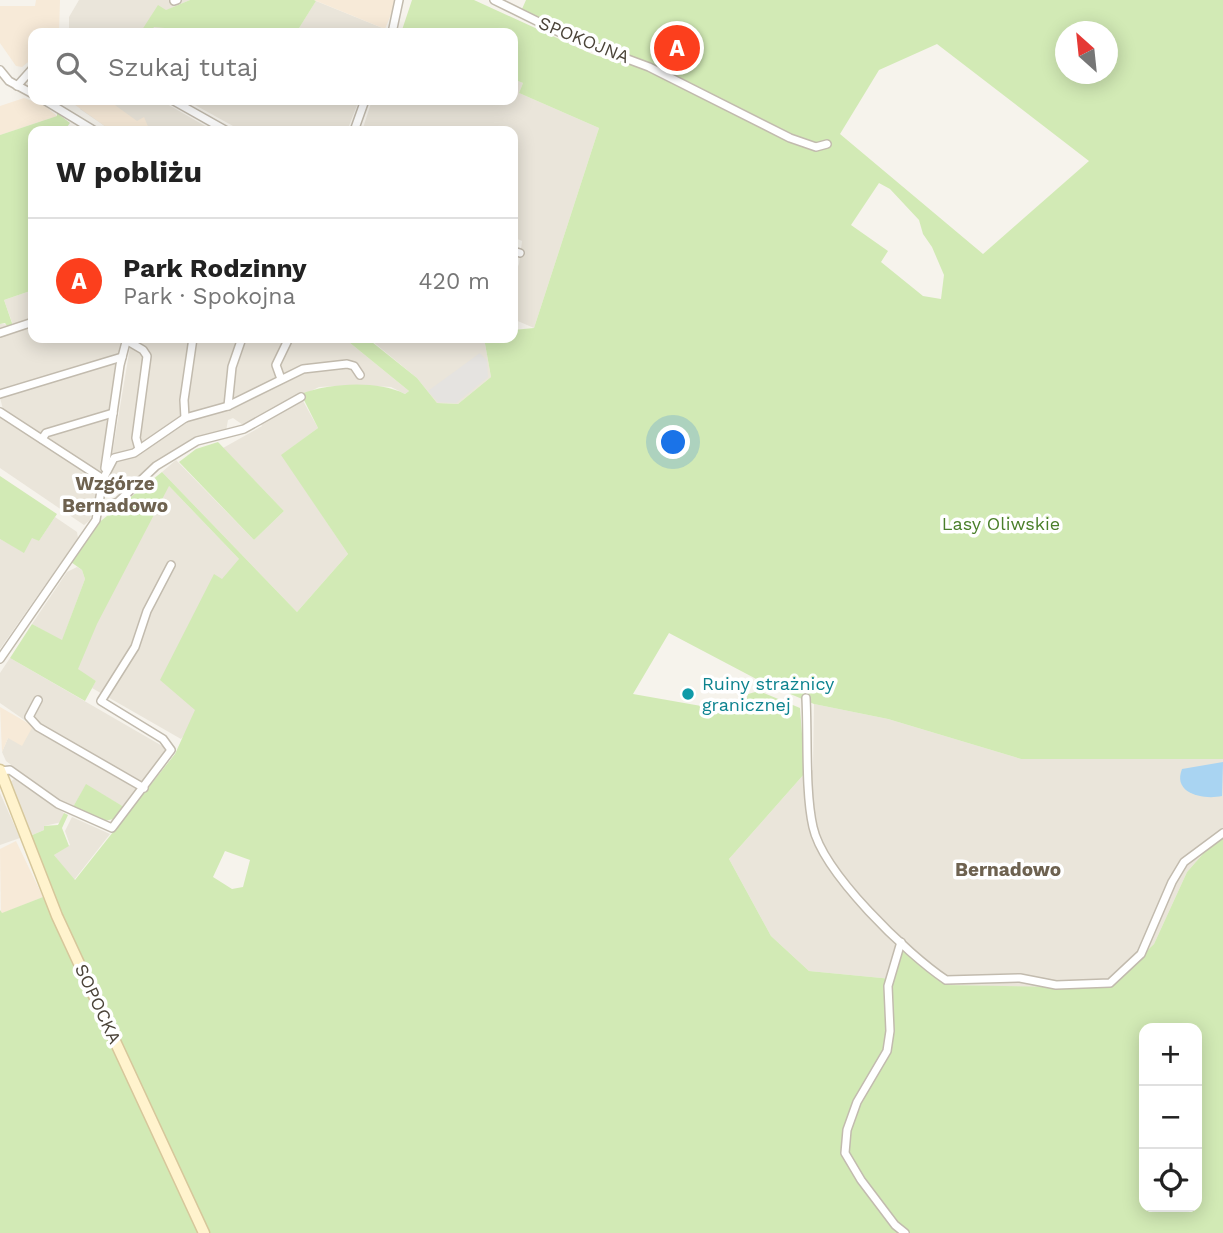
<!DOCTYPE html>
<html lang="pl">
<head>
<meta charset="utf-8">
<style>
	body { margin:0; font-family:"Work Sans",sans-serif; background:#f6f6f6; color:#222 }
	.controls { position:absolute; right:21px; bottom:21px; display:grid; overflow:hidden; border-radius:14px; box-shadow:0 4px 18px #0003 }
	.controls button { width:63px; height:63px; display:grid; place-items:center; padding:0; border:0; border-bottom:2px solid #e0e0e0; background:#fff; color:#222; font:35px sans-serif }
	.compass { position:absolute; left:1055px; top:21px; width:63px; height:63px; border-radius:50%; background:#fff; box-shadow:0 4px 18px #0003; rotate:333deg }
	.you { position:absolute; left:674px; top:443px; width:24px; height:24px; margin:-18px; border:5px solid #fff; border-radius:50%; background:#1a73e8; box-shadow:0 0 0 10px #1a73e833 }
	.badge { display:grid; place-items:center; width:46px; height:46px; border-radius:50%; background:#fc3f1d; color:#fff; font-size:23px; font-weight:700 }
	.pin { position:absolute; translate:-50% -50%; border:4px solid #fff; box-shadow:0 2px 7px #0006 }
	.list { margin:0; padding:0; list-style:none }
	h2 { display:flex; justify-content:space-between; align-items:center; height:91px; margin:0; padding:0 28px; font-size:30px }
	h2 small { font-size:23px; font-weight:400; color:#767676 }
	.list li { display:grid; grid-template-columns:46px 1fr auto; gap:21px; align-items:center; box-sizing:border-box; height:126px; padding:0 28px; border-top:2px solid #e0e0e0 }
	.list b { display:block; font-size:26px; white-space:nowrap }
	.list p { margin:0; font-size:23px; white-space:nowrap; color:#767676 }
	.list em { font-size:23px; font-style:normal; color:#767676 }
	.icon { flex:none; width:38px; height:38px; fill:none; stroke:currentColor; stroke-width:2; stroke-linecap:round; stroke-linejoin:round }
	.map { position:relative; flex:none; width:1223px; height:1233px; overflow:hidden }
	.search { position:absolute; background:#fff; box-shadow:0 4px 18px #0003; left:28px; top:28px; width:490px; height:77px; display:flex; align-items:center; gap:18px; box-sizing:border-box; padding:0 24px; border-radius:14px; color:#767676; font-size:26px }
	.panel { position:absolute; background:#fff; box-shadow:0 4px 18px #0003; left:28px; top:126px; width:490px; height:217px; border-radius:14px }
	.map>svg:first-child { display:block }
</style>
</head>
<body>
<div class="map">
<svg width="1223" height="1233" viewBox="0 0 1223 1233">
	<rect width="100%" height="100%" fill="#f6f3ec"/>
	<g fill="#eae5da">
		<polygon points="79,0 190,0 167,10 168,33 69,33 69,17"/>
		<polygon points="316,1 385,29 383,33 296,33"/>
		<polygon points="513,79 523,83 519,93 599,128 534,328 513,319 513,279 519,264 522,241 513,237 513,131 362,131 372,100 513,100"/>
		<polygon points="87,100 160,100 214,131 112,131 80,109"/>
		<polygon points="186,100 359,100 347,131 242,131"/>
		<polygon points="33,290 33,338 121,338 102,467 90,520 84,525 0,468 0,411 3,409 0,398 0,324 13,325 4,300"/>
		<polygon points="127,338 344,338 409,391 405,394 391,387 357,385 319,387 243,425 233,418 228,420 226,431 195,438 177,448 122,489 112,487 108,479 130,347"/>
		<polygon points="373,338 484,338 491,377 458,404 437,403 417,378 372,341"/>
		<polygon points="302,399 318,428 282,455 348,554 297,612 162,472 176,460 254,540 284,511 223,448 262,426 259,421"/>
		<polygon points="167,484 239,559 206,710 181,739 92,688 96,681 67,664"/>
		<polygon points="55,517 77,532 78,538 0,649 0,539 24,552 32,537 39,541"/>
		<polygon points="77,567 82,570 85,579 62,641 32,624 67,572"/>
		<polygon points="10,658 164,747 165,756 124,807 86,785 73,807 57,799 6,761 2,752 8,738 33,726 0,703 0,673"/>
		<polygon points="814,704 888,719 1021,759 1223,759 1223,831 1187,872 1154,944 1108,989 947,985 906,949 892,979 809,971 771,936 729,859 805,773 813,770"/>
		<polygon points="14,779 64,813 62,822 44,826 44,830 30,836 9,783"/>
		<polygon points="0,793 20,838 0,845"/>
		<polygon points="72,817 110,834 74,880 54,855 70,845 65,831"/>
	</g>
	<g fill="#f7ead8">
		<polygon points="36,0 60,0 59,33 33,33 33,58 22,67 16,66 0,43 0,6 35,6"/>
		<polygon points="314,0 397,0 385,29"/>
		<polygon points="24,98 45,106 57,116 0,135 0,106"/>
		<polygon points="68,100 108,100 137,121 144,117 150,131 112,131"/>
		<polygon points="0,707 33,726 22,746 8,738 2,752"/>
		<polygon points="16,841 43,897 1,914 0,849"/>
	</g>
	<g fill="#d2eab5" fill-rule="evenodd">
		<polygon points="190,0 314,0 316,1 296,33 165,33 165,28 154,27 150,33 140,33 158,5 166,10"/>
		<path d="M412,0H474L592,54L620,63L623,52L591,43L522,9L526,0H1223V759H1021L888,719L814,704L762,682L669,633L633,694L741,713L748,694L759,691L800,708L805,773L729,859L771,936L809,971L892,979L901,950L906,949L947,985L1108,988L1154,944L1187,872L1223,831V1233H209L69,932L30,836L44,830V826L58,825L64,813L68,815L62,828L69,846L54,855L75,880L175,754L195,710L160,680L214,574L222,579L239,559L169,486L97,624L78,669L96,681L85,701L10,658L32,624L62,640L85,579L82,570L71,562L97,524L162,472L297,612L348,554L281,455L318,428L301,394C330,383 377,380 405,394L409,391L344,338H367L417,378L437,403L458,404L491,377L484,338H513V330L534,328L599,128L519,93L523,83L513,79V33H401ZM1066,32H1108V74H1066ZM937,44L1089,161L983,254L840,134L879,70ZM879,183L890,189L919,220L923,234L932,247L944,275L941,299L923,296L881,262L888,251L851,225ZM225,851L250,860L243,887L232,889L213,877ZM1144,1028H1197V1207H1144Z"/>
		<polygon points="57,113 70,123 64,131 33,131 33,290 4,300 13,326 8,327 5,323 0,324 0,135 57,116"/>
		<polygon points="218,442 284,511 254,540 179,462 196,449"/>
		<polygon points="0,476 57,514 39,541 32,538 24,553 0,539"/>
		<polygon points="86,784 124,807 114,819 104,821 73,807"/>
		<polygon points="43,897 53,920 198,1233 0,1233 0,910 2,913"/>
	</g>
	<polygon fill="#e5e3e0" points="480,353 487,361 488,377 456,403 438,402 428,391"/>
	<path fill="#a9d4f2" d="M1223,762L1222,796C1204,800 1172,794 1182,769Z"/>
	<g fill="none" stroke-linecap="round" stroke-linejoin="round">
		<g stroke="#c2bbae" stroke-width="10">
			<g id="street">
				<polyline points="494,0 571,38 649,67 790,138 816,147 827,144"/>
				<polyline points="174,1 177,0"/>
				<polyline points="392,33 399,0"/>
				<polyline points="0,70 9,81 33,94"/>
				<polyline points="17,86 33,68"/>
				<polyline points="44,100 95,131"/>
				<polyline points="172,100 227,131"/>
				<polyline points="354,131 365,100"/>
				<polyline points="513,251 520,253"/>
				<polyline points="0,333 33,322"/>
				<polyline points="126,340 143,350 147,356 136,438 139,449"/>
				<polyline points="281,379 276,365 289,338"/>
				<polyline points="0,394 122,357"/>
				<polyline points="228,406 232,367 242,338"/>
				<polyline points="0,412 103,479 96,520 0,659"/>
				<polyline points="185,418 184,400 193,338"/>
				<polyline points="42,439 46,433 113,413"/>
				<polyline points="105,468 120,365 127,338"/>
				<polyline points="103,479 114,458 134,453 185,418 228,406 303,369 347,364 354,366 360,375"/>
				<polyline points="100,508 118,502 156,466 197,441 244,429 301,397"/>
				<path d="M806,698C808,736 805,792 813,827C823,873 907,954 946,980L1020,978L1056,985L1110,983L1141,954L1172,882L1184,862L1223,833"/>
				<polyline points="38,700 29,717 38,727 144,788"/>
				<polyline points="0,771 10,770 58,804 112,828 171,750 163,739 101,701 135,647 147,611 171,565"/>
				<polyline points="901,942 888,986 890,1031 887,1051 857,1102 847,1130 845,1153 861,1180 895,1225 905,1233"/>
			</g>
		</g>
		<g stroke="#d6c79b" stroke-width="13">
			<polyline id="secondary" points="0,770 57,916 204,1233"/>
		</g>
		<use href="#street" stroke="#fff" stroke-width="7"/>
		<use href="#secondary" stroke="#fff3cd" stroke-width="10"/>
	</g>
	<circle fill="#0f9aa8" stroke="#fff" stroke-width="2.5" cx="688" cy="694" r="7"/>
	<g text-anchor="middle" stroke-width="7" stroke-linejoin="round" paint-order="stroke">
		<g font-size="18" fill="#4b4439" stroke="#fff">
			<text transform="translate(584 40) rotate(22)" y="6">SPOKOJNA</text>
			<text transform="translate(98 1004) rotate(65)" y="6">SOPOCKA</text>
		</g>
		<g font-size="18" fill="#4a7f2a" stroke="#fff">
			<text x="1001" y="530">Lasy Oliwskie</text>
		</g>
		<g font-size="18" fill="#0d838f" stroke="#fff" text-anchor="start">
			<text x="702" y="690">Ruiny strażnicy<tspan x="702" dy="21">granicznej</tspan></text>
		</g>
		<g font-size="19" font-weight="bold" fill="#6e6250" stroke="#fff">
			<text x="115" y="490">Wzgórze<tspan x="115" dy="22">Bernadowo</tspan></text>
			<text x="1008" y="876">Bernadowo</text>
		</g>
	</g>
</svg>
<div class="controls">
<button>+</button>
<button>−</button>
<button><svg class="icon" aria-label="locate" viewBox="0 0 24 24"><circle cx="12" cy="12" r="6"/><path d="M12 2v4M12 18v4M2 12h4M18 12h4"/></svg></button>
</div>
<svg class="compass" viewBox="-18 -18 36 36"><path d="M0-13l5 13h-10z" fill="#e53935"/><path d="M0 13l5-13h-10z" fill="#767676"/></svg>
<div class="you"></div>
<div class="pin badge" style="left:677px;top:48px">A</div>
<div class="search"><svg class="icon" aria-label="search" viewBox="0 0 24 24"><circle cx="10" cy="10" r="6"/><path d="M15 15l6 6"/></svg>Szukaj tutaj</div>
<section class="panel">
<h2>W pobliżu<small></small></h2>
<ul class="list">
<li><span class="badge">A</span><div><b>Park Rodzinny</b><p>Park · Spokojna</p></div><em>420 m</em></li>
</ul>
</section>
</div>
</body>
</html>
